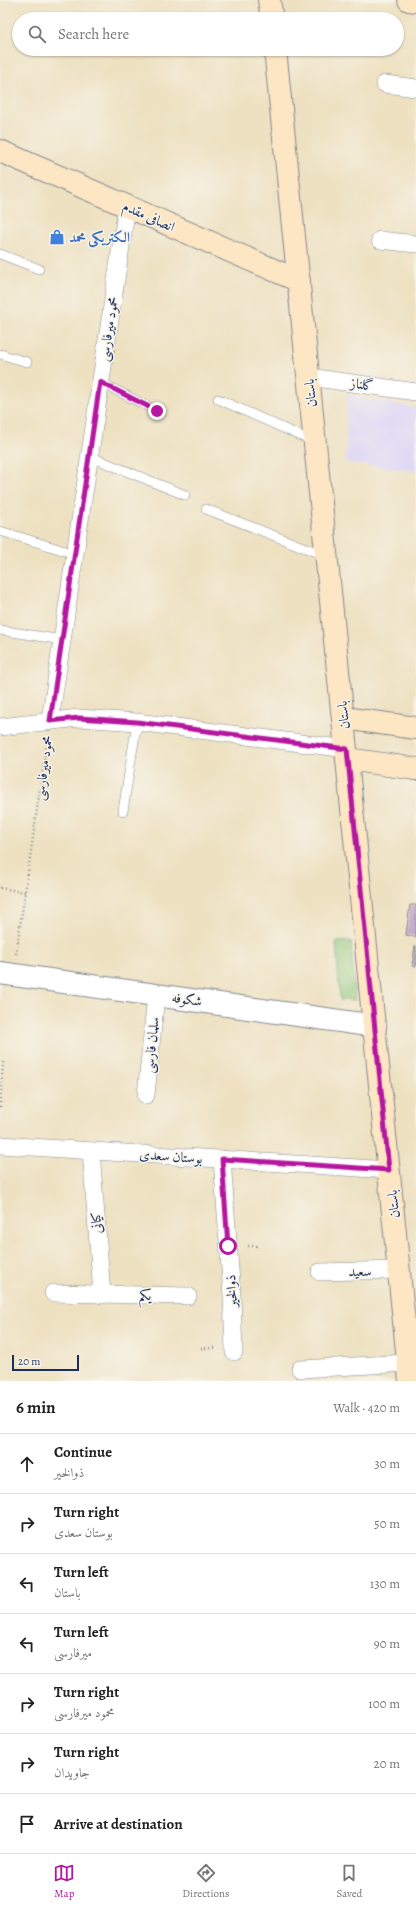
<!DOCTYPE html>
<html lang="en">
<head>
<meta charset="utf-8">
<style>
	body { margin:0; font-family:Alegreya,Amiri,serif; background:#f6f6f6; color:#222 }
	.scale { position:absolute; left:12px; bottom:10px; width:67px; box-sizing:border-box; padding-left:4px; border:2px solid #1b2f5e; border-top:0; font-size:11px; line-height:14px; white-space:nowrap; color:#1b2f5e; -webkit-text-stroke:3px #f7f3e8; paint-order:stroke }
	.stop { position:absolute; width:12px; height:12px; margin:-9px; border:3px solid #b5179e; border-radius:50%; background:#fff }
	.stop.end { background:#b5179e; border-color:#fff; box-shadow:0 1px 4px #0008 }
	.list { margin:0; padding:0; list-style:none }
	h2 { display:flex; justify-content:space-between; align-items:center; height:52px; margin:0; padding:0 16px; font-size:17px }
	h2 small { font-size:13px; font-weight:400; color:#767676 }
	.list li { display:grid; grid-template-columns:26px 1fr auto; gap:12px; align-items:center; box-sizing:border-box; height:60px; padding:0 16px; border-top:1px solid #e0e0e0 }
	.list b { display:block; font-size:15px; white-space:nowrap }
	.list p { margin:0; font-size:13px; white-space:nowrap; color:#767676 }
	.list em { font-size:13px; font-style:normal; color:#767676 }
	.icon { flex:none; width:22px; height:22px; fill:none; stroke:currentColor; stroke-width:2; stroke-linecap:round; stroke-linejoin:round }
	.map { position:relative; flex:none; width:416px; height:1381px; overflow:hidden }
	.search { position:absolute; background:#fff; box-shadow:0 1px 3px #0004; left:12px; right:12px; top:12px; height:44px; display:flex; align-items:center; gap:10px; box-sizing:border-box; padding:0 14px; border-radius:22px; color:#767676; font-size:15px }
	.sheet { height:472px; background:#fff }
	nav { display:flex; justify-content:space-around; align-items:center; box-sizing:border-box; height:56px; border-top:1px solid #e0e0e0; background:#fff; font-size:11px; color:#767676 }
	nav a { display:grid; justify-items:center; gap:2px }
	nav .on { color:#b5179e }
	.map>svg:first-child { display:block }
</style>
</head>
<body>
<div class="map">
<svg width="416" height="1381" viewBox="0 0 416 1381">
	<rect width="100%" height="100%" fill="#f7f3e8"/>
	<filter id="ink" filterUnits="userSpaceOnUse"><feTurbulence type="fractalNoise" baseFrequency=".025" numOctaves="2"/><feDisplacementMap in="SourceGraphic" scale="8" xChannelSelector="R" yChannelSelector="G"/><feConvolveMatrix kernelMatrix="1 2 1 2 8 2 1 2 1" color-interpolation-filters="sRGB"/></filter>
	<filter id="wash" filterUnits="userSpaceOnUse"><feTurbulence type="fractalNoise" baseFrequency=".012" numOctaves="4" result="noise"/><feDisplacementMap in="SourceGraphic" scale="16" xChannelSelector="R" yChannelSelector="G"/><feGaussianBlur stdDeviation="0.9" result="paint"/><feColorMatrix in="noise" values="0 0 0 0 0 0 0 0 0 0 0 0 0 0 0 0 0 1.4 0 .05"/><feComposite in="paint" operator="in"/></filter>
	<g filter="url(#wash)">
		<rect width="100%" height="100%" fill="#eee1c1"/>
		<polygon fill="#dbd6f7" points="347,395 416,408 416,471 346,463"/>
		<polygon fill="#90c678" stroke="#567a6b" points="351,941 355,1000 340,1000 336,942"/>
		<g id="blocks">
			<g fill="#bca2c9">
				<polygon points="410,905 416,905 416,937 406,935"/>
				<polygon points="415,946 416,946 416,966 412,966"/>
			</g>
		</g>
	</g>
	<g filter="url(#ink)">
		<use href="#blocks" fill-opacity="0" stroke="#848890" stroke-width="1"/>
		<g fill="none" stroke-linecap="round" stroke-linejoin="round">
			<g stroke="#848890" stroke-width="10">
				<g id="service">
					<polyline points="0,254 39,269"/>
					<polyline points="0,354 27,362"/>
					<polyline points="100,382 157,411"/>
					<polyline points="218,399 314,442"/>
					<polyline points="89,456 185,495"/>
					<polyline points="206,509 326,556"/>
					<polyline points="0,531 75,554"/>
					<polyline points="0,630 62,640"/>
					<polyline points="123,811 137,722"/>
				</g>
			</g>
			<g stroke="#848890" stroke-width="18">
				<g id="minor">
					<polyline points="385,84 416,88"/>
					<polyline points="380,240 416,244"/>
					<polyline points="309,377 416,392"/>
					<polyline points="50,721 127,206"/>
					<polyline points="0,727 79,718 137,722 347,749"/>
					<polyline points="146,1095 156,995"/>
					<polyline points="0,1145 389,1170"/>
					<polyline points="91,1151 102,1295"/>
					<polyline points="222,1159 232,1296 234,1352"/>
					<polyline points="320,1272 399,1270"/>
					<polyline points="53,1293 188,1296"/>
					<polyline points="300,1369 408,1363"/>
				</g>
			</g>
			<g stroke="#848890" stroke-width="24">
				<polyline id="tertiary" points="0,973 375,1026"/>
			</g>
			<g stroke="#848890" stroke-width="24">
				<g id="secondary">
					<polyline points="269,0 272,19"/>
					<polyline points="409,0 416,1"/>
					<polyline points="275,49 410,1381"/>
					<polyline points="0,151 299,281"/>
					<polyline points="344,718 416,728"/>
					<polyline points="348,759 416,769"/>
				</g>
			</g>
			<g stroke="#848890" stroke-width="2.5" stroke-dasharray="1 3" stroke-linecap="butt">
				<polyline points="0,888 25,892"/>
				<polyline points="16,954 47,741"/>
				<polyline points="0,1107 3,1062"/>
				<polyline points="248,1246 257,1246"/>
				<polyline points="201,1348 214,1348"/>
			</g>
			<use href="#service" stroke="#fff" stroke-width="9"/>
			<use href="#minor" stroke="#fff" stroke-width="17"/>
			<use href="#tertiary" stroke="#fff" stroke-width="22"/>
			<use href="#secondary" stroke="#fce6c4" stroke-width="22"/>
		</g>
	</g>
	<g fill="none" stroke-linecap="round" stroke-linejoin="round" filter="url(#ink)">
		<polyline stroke="#b5179e" stroke-width="5" points="157,411 100,382 50,721 79,718 137,722 347,749 389,1170 222,1159 228,1246"/>
	</g>
	<defs>
		<g id="shop-bare" transform="scale(1.2)"><path d="M-5-2.5h2.3a2.7 3.5 0 0 1 5.4 0H5L5.5 6h-11ZM-1.5-2.5h3a1.5 2.3 0 0 0-3 0Z" fill="#3f7fe0" stroke="#f7f3e8" stroke-width="2.5" paint-order="stroke"/></g>
	</defs>
	<g fill-rule="evenodd">
		<use href="#shop-bare" x="57" y="237"/>
	</g>
	<g text-anchor="middle" stroke-width="3" stroke-linejoin="round" paint-order="stroke">
		<g font-size="14" fill="#1b2f5e" stroke="#f7f3e8">
			<text transform="translate(149 216) rotate(24)" y="5">انصافی مقدم</text>
			<text transform="translate(108 329) rotate(-81)" y="5">محمود میرفارسی</text>
			<text transform="translate(362 384) rotate(8)" y="5">گلناز</text>
			<text transform="translate(310 393) rotate(-96)" y="5">باستان</text>
			<text transform="translate(343 715) rotate(-96)" y="5">باستان</text>
			<text transform="translate(43 768) rotate(-82)" y="5">محمود میرفارسی</text>
			<text transform="translate(187 999) rotate(8)" y="5">شکوفه</text>
			<text transform="translate(151 1045) rotate(-84)" y="5">سلمان فارسی</text>
			<text transform="translate(171 1156) rotate(4)" y="5">بوستان سعدى</text>
			<text transform="translate(393 1204) rotate(-96)" y="5">باستان</text>
			<text transform="translate(96 1223) rotate(-94)" y="5">کیانی</text>
			<text transform="translate(360 1271) rotate(-1)" y="5">سعید</text>
			<text transform="translate(231 1291) rotate(-93)" y="5">ذوالخیر</text>
			<text transform="translate(145 1295) rotate(1)" y="5">یکم</text>
		</g>
		<g font-size="14" font-weight="bold" fill="#366cbe" stroke="#f7f3e8" text-anchor="start">
			<text x="69" y="242">الکتریکی محمد</text>
		</g>
	</g>
</svg>
<div class="scale">20 m</div>
<div class="stop" style="left:228px;top:1246px"></div>
<div class="stop end" style="left:157px;top:411px"></div>
<div class="search"><svg class="icon" aria-label="search" viewBox="0 0 24 24"><circle cx="10" cy="10" r="6"/><path d="M15 15l6 6"/></svg>Search here</div>
</div>
<section class="sheet">
<h2>6 min<small>Walk · 420 m</small></h2>
<ul class="list">
<li><svg class="icon" aria-label="ahead" viewBox="0 0 24 24"><path d="M12 20V5M6 11l6-6 6 6"/></svg><div><b>Continue</b><p>ذوالخیر</p></div><em>30 m</em></li>
<li><svg class="icon" aria-label="right" viewBox="0 0 24 24"><path d="M7 20v-9h11M14 6l5 5-5 5"/></svg><div><b>Turn right</b><p>بوستان سعدى</p></div><em>50 m</em></li>
<li><svg class="icon" aria-label="left" viewBox="0 0 24 24"><path d="M17 20v-9H6M10 6l-5 5 5 5"/></svg><div><b>Turn left</b><p>باستان</p></div><em>130 m</em></li>
<li><svg class="icon" aria-label="left" viewBox="0 0 24 24"><path d="M17 20v-9H6M10 6l-5 5 5 5"/></svg><div><b>Turn left</b><p>میرفارسی</p></div><em>90 m</em></li>
<li><svg class="icon" aria-label="right" viewBox="0 0 24 24"><path d="M7 20v-9h11M14 6l5 5-5 5"/></svg><div><b>Turn right</b><p>محمود میرفارسی</p></div><em>100 m</em></li>
<li><svg class="icon" aria-label="right" viewBox="0 0 24 24"><path d="M7 20v-9h11M14 6l5 5-5 5"/></svg><div><b>Turn right</b><p>جاویدان</p></div><em>20 m</em></li>
<li><svg class="icon" aria-label="arrive" viewBox="0 0 24 24"><path d="M6 21V4h12l-3 4 3 4H6"/></svg><div><b>Arrive at destination</b></div></li>
</ul>
</section>
<nav>
<a class="on"><svg class="icon" aria-label="map" viewBox="0 0 24 24"><path d="M3 6l6-2 6 2 6-2v14l-6 2-6-2-6 2zM9 4v14M15 6v14"/></svg>Map</a>
<a><svg class="icon" aria-label="directions" viewBox="0 0 24 24"><path d="M12 3l9 9-9 9-9-9zM9 14v-3h6M13 9l2 2-2 2"/></svg>Directions</a>
<a><svg class="icon" aria-label="saved" viewBox="0 0 24 24"><path d="M7 4h10v16l-5-4-5 4z"/></svg>Saved</a>
</nav>
</body>
</html>
